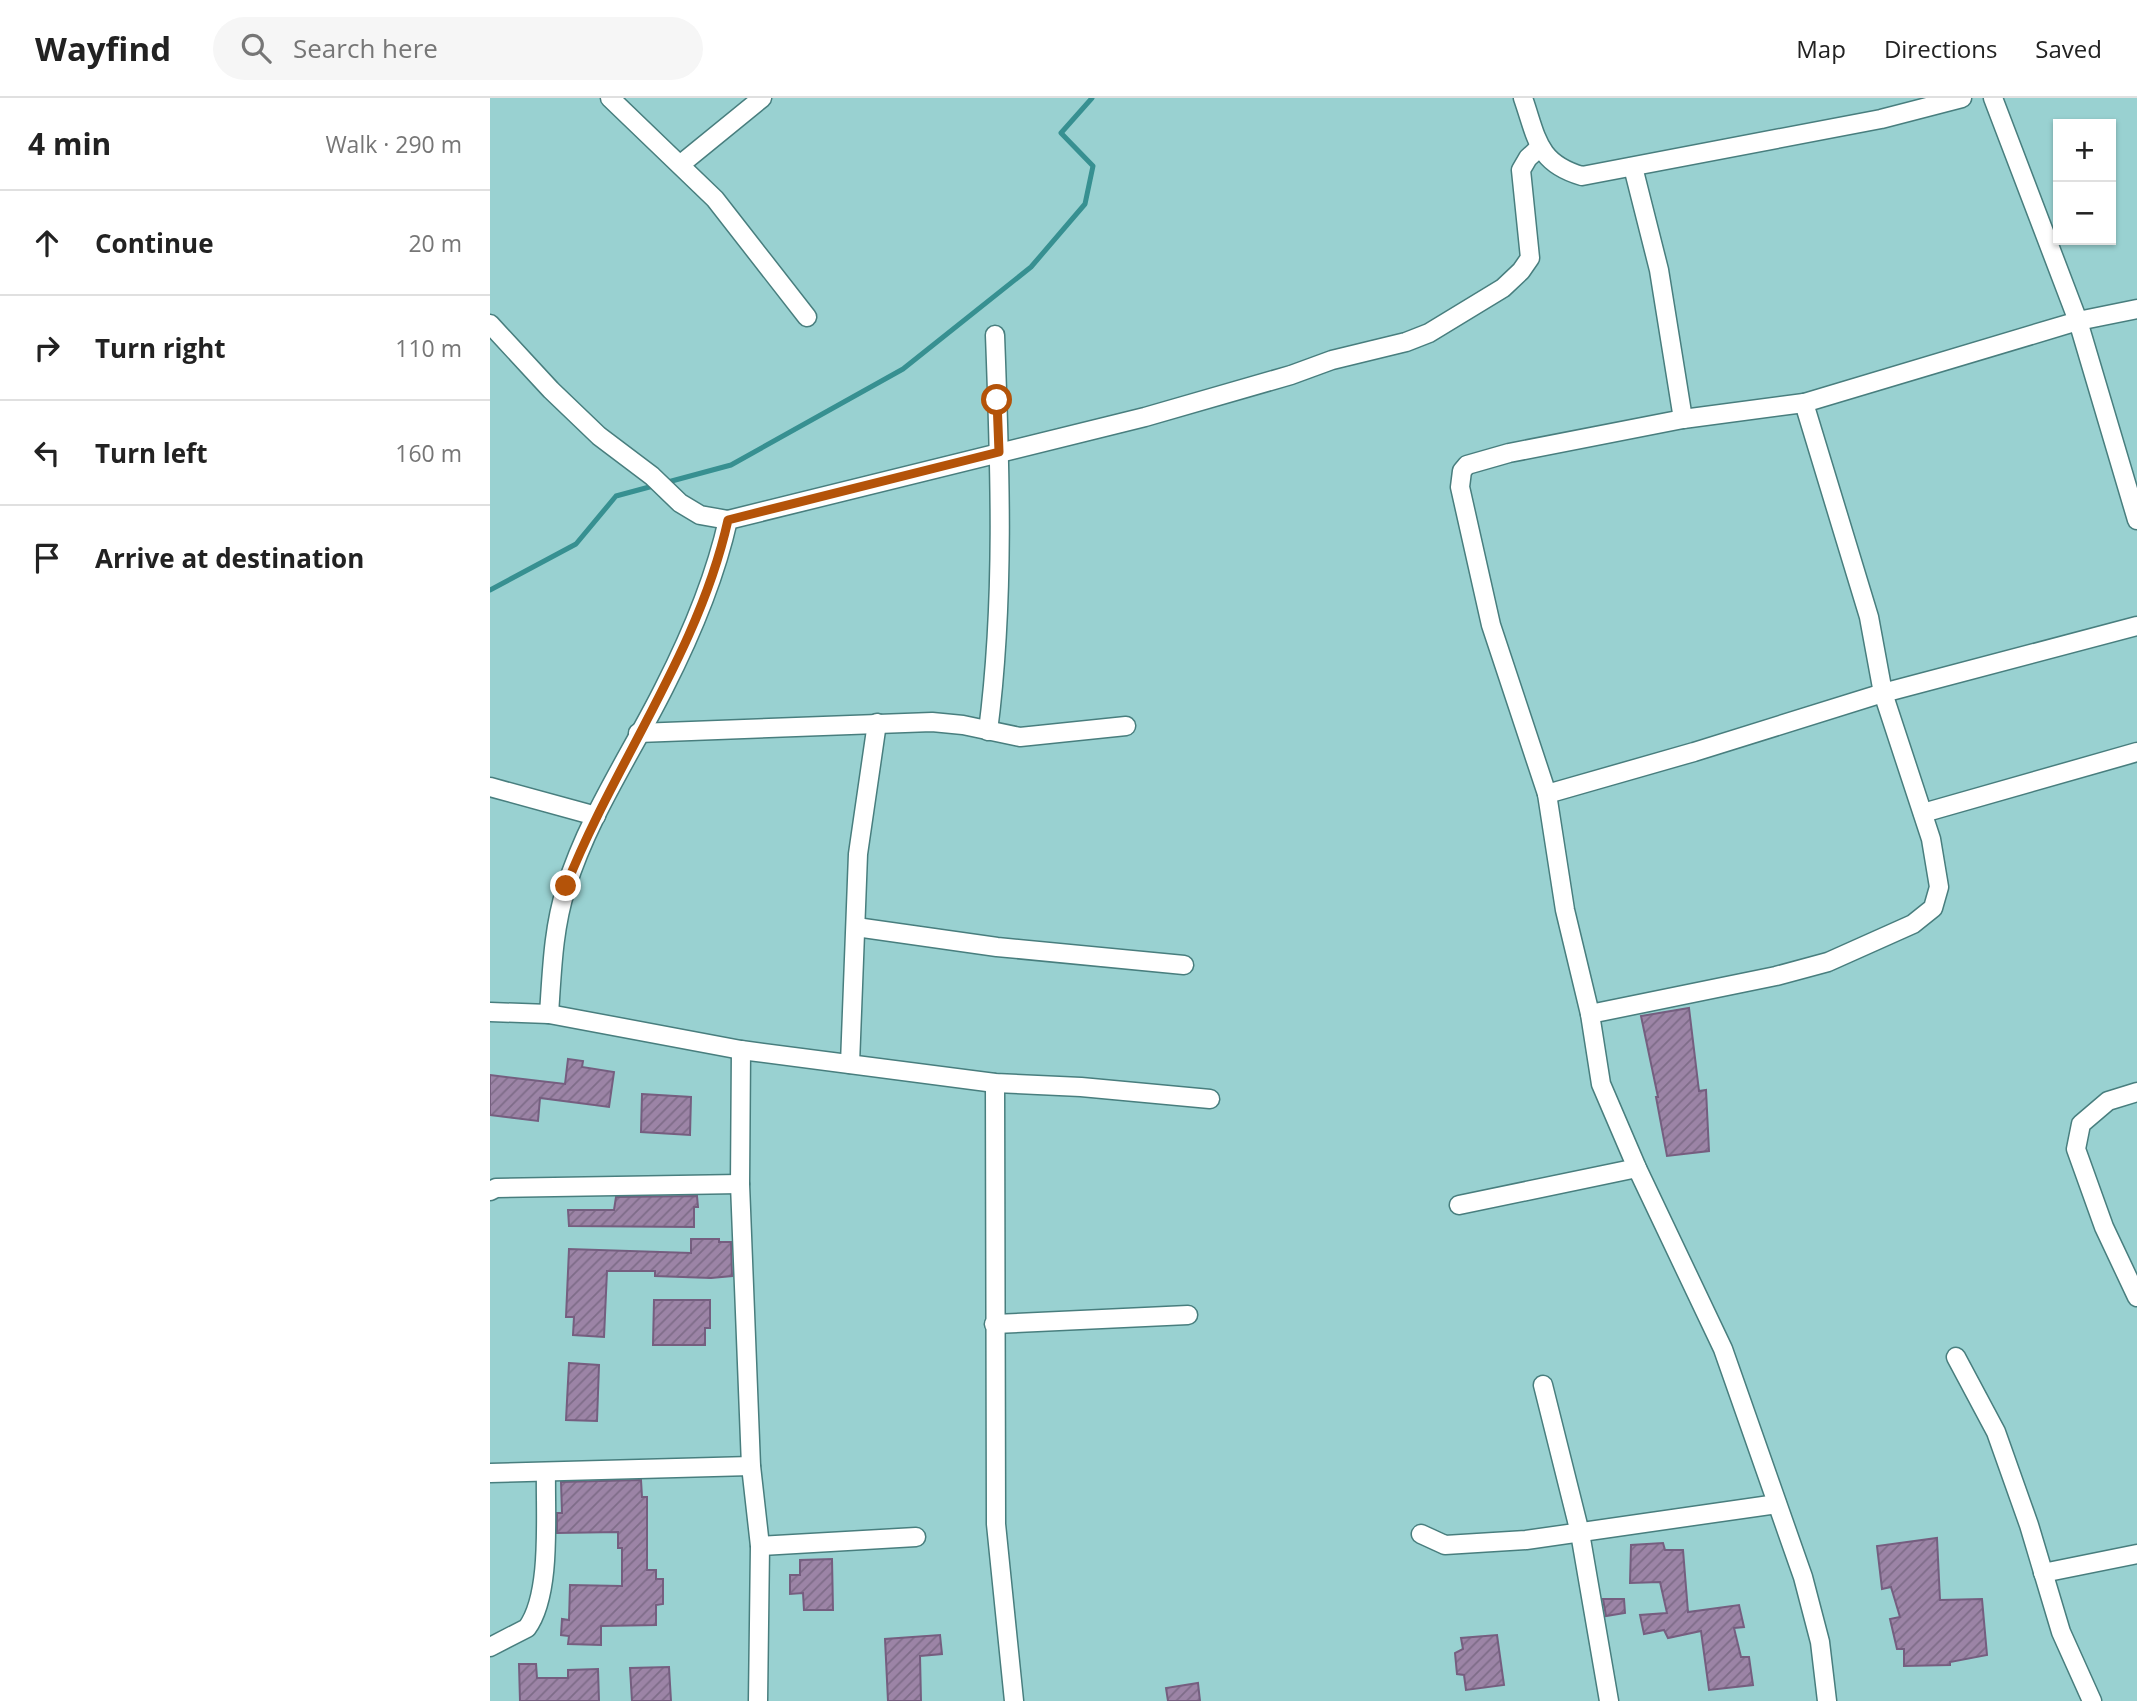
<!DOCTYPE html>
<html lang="en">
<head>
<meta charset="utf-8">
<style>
	body { margin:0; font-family:"Open Sans",sans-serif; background:#f6f6f6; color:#222 }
	.controls { position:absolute; right:21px; top:21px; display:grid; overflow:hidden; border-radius:0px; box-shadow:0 2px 5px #0004 }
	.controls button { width:63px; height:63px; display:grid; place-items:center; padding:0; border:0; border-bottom:2px solid #e0e0e0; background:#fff; color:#222; font:35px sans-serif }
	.stop { position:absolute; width:21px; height:21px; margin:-16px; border:5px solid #b45309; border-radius:50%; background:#fff }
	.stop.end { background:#b45309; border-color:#fff; box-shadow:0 2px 7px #0008 }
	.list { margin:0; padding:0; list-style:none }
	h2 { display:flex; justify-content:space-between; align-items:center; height:91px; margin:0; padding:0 28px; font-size:30px }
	h2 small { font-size:23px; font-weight:400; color:#767676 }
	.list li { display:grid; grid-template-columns:46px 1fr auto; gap:21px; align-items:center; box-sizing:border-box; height:105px; padding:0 28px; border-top:2px solid #e0e0e0 }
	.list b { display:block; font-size:26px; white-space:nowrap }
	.list em { font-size:23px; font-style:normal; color:#767676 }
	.icon { flex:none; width:38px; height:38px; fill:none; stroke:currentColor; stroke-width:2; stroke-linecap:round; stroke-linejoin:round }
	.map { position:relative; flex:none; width:1647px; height:1603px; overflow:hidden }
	header { display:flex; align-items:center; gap:42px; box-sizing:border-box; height:98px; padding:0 35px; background:#fff; border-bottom:2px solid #e0e0e0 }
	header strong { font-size:33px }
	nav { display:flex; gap:38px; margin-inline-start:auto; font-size:24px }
	.search { width:490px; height:63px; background:#f6f6f6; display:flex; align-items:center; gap:18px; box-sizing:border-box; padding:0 24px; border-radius:38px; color:#767676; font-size:26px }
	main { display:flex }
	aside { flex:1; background:#fff }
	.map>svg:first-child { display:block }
</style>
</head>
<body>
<header>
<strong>Wayfind</strong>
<div class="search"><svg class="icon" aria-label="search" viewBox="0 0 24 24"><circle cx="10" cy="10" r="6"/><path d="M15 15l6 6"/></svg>Search here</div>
<nav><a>Map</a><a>Directions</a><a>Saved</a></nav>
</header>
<main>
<aside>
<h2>4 min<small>Walk · 290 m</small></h2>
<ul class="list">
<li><svg class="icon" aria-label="ahead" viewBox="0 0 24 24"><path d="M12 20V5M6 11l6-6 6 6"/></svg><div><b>Continue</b></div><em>20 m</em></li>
<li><svg class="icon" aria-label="right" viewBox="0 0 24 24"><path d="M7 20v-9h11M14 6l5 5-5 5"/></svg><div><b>Turn right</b></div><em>110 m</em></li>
<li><svg class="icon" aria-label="left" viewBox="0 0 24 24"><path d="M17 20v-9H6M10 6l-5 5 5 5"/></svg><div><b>Turn left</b></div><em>160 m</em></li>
<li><svg class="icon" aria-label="arrive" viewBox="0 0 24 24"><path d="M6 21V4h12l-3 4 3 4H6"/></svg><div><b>Arrive at destination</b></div></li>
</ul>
</aside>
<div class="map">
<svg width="1647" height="1603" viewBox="0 0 1647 1603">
	<defs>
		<pattern id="building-hatch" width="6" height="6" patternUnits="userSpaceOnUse" patternTransform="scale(1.75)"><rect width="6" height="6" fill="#9c84a6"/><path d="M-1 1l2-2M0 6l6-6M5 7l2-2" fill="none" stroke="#7e6c88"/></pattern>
	</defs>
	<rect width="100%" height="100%" fill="#99d1d1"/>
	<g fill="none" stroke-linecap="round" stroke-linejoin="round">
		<polyline stroke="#379091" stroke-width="5" points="0,492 86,446 126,398 241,367 413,271 541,169 595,106 603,68 571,35 602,0"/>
	</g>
	<g fill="url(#building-hatch)" stroke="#755e7f" stroke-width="2">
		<polygon points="1199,910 1209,993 1216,992 1219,1053 1177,1058 1166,999 1168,999 1151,918"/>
		<polygon points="78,961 93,963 92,969 124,974 119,1009 50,1000 48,1023 0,1017 0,977 75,986"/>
		<polygon points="152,996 201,999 200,1037 151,1034"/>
		<polygon points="207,1098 208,1109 204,1109 204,1129 79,1128 78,1112 124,1112 126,1099"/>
		<polygon points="201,1141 229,1141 229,1144 241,1144 242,1178 221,1180 165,1178 165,1173 117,1173 114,1239 83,1237 84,1219 76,1219 79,1151 201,1155"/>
		<polygon points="164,1202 220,1202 220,1230 215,1230 215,1247 163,1247"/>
		<polygon points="79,1265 109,1267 107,1323 76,1322"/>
		<polygon points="151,1382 152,1399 157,1399 157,1472 166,1472 166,1481 173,1481 173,1506 166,1507 166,1527 111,1528 111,1547 78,1546 79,1538 71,1537 72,1521 79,1522 80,1487 132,1488 132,1450 128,1450 128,1434 67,1435 67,1415 72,1415 71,1384"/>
		<polygon points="1447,1440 1450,1502 1492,1501 1497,1557 1460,1564 1460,1567 1414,1568 1414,1551 1407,1551 1400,1521 1410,1519 1401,1489 1392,1491 1387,1448"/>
		<polygon points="1173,1445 1175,1452 1193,1452 1198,1514 1249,1507 1254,1529 1244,1530 1251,1559 1259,1559 1263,1587 1219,1592 1211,1533 1178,1540 1174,1532 1154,1536 1150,1517 1177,1515 1170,1484 1140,1485 1141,1447"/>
		<polygon points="342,1461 343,1512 314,1512 313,1495 300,1496 300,1477 310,1477 310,1462"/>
		<polygon points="1113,1501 1134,1501 1135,1515 1116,1518"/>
		<polygon points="450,1537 452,1556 430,1558 431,1603 398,1603 395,1541"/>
		<polygon points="1007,1537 1014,1587 976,1592 974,1577 967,1576 965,1555 973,1551 971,1540"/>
		<polygon points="29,1566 46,1566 47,1580 78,1580 78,1572 108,1571 109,1603 30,1603"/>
		<polygon points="179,1569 181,1603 142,1603 140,1570"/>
		<polygon points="708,1585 710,1603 678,1603 676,1590"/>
	</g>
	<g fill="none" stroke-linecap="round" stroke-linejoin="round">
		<g stroke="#487e7e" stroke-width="21">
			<g id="street">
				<polyline points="120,0 225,101 317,219"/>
				<path d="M1033,0C1047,40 1047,65 1092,78L1391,21L1472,0"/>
				<polyline points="1503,0 1588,223 1647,422"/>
				<polyline points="191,66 272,0"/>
				<polyline points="1143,69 1169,172 1193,321"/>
				<polyline points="0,226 61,292 109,338 162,378 190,405 210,417 238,422"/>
				<path d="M498,633C515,502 510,368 505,237"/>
				<polyline points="148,635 442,624 473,627 530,639 636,628"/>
				<polyline points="0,689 106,718"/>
				<polyline points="1057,696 1204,654 1393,595 1647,528"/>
				<polyline points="1433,715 1647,654"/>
				<polyline points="366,829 507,849 694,867"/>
				<polyline points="0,914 59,916 251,952 505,985 591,989 720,1001"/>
				<path d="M59,916C62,873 63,831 76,790C98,719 141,656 174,590C201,537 225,480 238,422L655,319L801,277L842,262L916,244L939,235L1013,190L1031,173L1040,160L1031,72L1038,60L1050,49"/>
				<polyline points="1100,916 1286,878 1338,864 1423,826 1443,810 1449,789 1441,741 1393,595 1379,519 1314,305"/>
				<polyline points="251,952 250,1086 261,1368 270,1448 268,1603"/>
				<polyline points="360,966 368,756 387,625"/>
				<polyline points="505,985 506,1426 524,1603"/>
				<polyline points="1647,994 1618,1003 1591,1026 1586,1051 1614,1129 1647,1199"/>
				<polyline points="0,1093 6,1090 250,1086"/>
				<polyline points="969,1107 1147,1070"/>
				<polyline points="504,1226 698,1217"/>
				<polyline points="1466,1259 1506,1334 1539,1427 1571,1534 1602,1603"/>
				<polyline points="1053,1287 1090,1435 1119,1603"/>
				<polyline points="0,1375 261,1368"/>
				<polyline points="931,1436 955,1447 1036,1442 1287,1406"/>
				<polyline points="270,1448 426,1439"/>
				<polyline points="1553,1475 1647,1456"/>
				<path d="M0,1549L37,1530C62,1496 55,1416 56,1374"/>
				<polyline points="1337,1603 1330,1544 1313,1479 1233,1251 1147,1070 1111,986 1100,916 1075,812 1057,696 1001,527 970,389 972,373 977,367 1019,355 1193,321 1314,305 1588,223 1647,211"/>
			</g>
		</g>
		<use href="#street" stroke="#fff" stroke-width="18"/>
	</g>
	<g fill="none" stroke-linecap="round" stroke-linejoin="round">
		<path stroke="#b45309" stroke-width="9" d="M76,788C125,664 209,553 238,422L509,354L507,302"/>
	</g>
</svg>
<div class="controls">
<button>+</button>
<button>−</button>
</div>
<div class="stop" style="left:507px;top:302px"></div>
<div class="stop end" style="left:76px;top:788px"></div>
</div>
</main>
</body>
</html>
